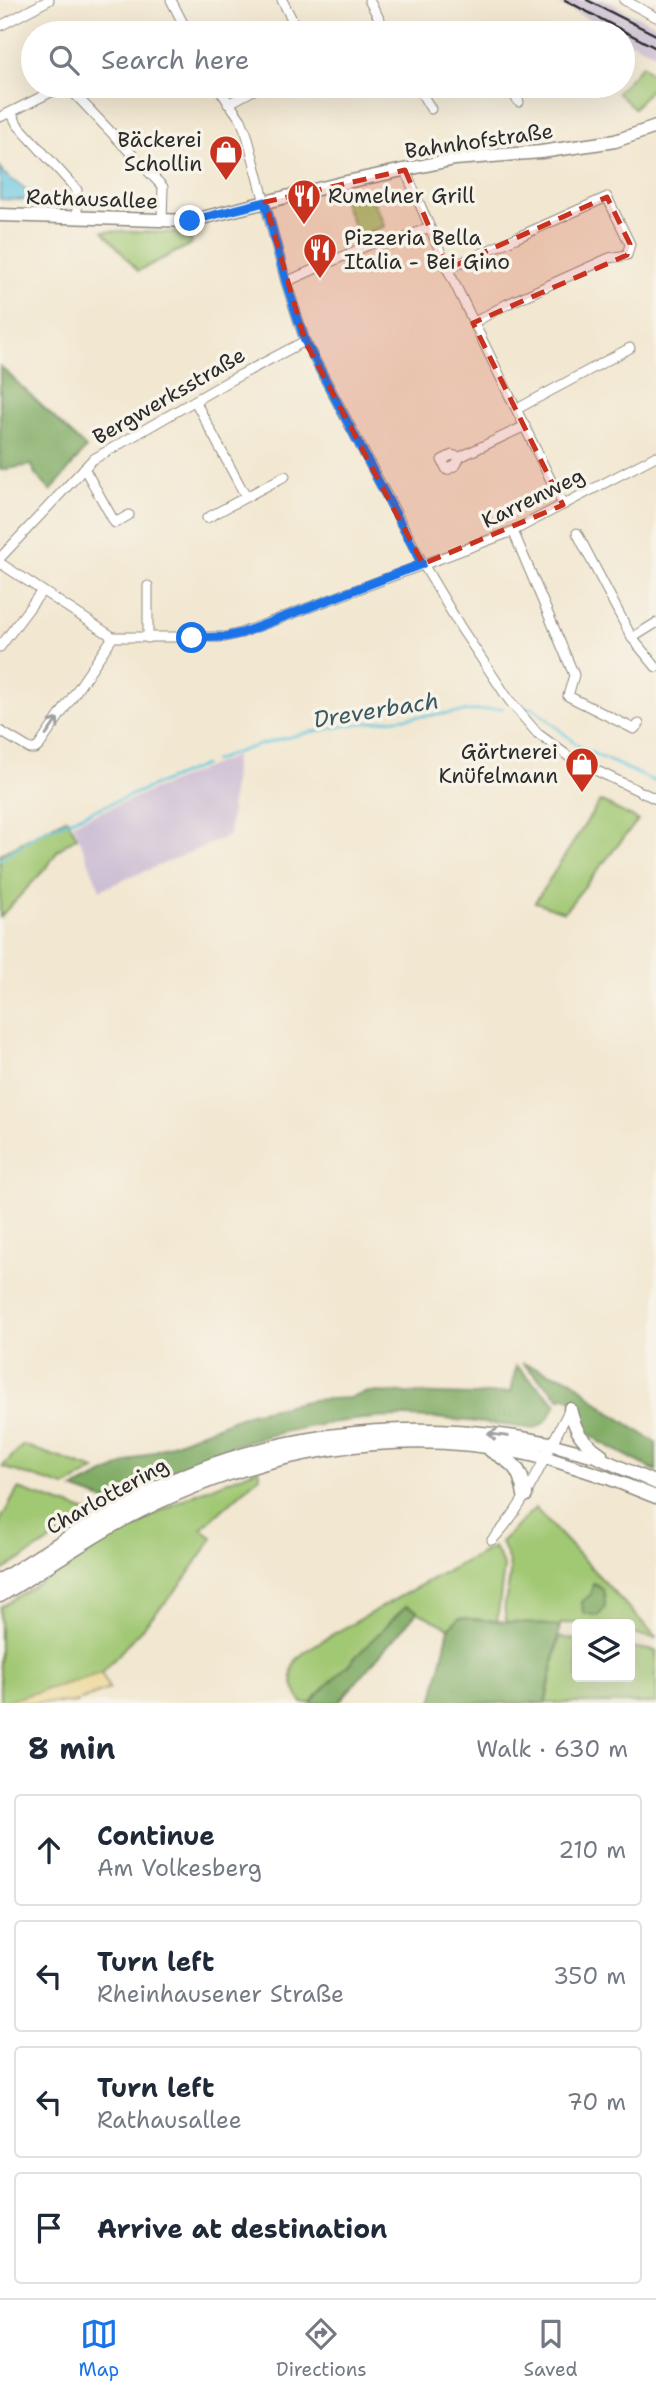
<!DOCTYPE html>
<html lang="en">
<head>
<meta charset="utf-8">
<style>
	body { margin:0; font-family:"Shantell Sans",sans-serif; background:#f6f6f7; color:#1f2937 }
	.controls { position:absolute; right:21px; bottom:21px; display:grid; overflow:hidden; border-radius:7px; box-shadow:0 7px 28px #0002 }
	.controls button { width:63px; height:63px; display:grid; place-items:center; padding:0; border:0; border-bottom:2px solid #e0e1e3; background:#fff; color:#1f2937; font:35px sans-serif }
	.stop { position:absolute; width:21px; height:21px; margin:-16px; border:5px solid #1a73e8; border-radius:50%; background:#fff }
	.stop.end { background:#1a73e8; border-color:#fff; box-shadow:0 2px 7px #0008 }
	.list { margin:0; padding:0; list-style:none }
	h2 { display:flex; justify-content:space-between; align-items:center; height:91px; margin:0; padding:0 28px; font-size:30px }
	h2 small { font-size:23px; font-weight:400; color:#747a83 }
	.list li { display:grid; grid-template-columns:46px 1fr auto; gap:21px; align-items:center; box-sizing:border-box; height:112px; margin:0 14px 14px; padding:0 14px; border:2px solid #e0e1e3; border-radius:7px }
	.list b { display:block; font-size:26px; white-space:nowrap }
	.list p { margin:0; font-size:23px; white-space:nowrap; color:#747a83 }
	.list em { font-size:23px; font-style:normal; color:#747a83 }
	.icon { flex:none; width:38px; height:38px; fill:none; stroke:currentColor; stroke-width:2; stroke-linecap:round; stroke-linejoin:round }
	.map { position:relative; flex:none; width:656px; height:1703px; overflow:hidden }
	.search { position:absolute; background:#fff; box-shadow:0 7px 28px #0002; left:21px; right:21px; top:21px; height:77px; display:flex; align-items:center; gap:18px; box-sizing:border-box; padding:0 24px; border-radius:38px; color:#747a83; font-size:26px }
	.sheet { height:595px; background:#fff }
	nav { display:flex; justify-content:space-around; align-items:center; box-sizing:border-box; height:98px; border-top:2px solid #e0e1e3; background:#fff; font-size:19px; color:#747a83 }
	nav a { display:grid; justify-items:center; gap:4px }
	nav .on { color:#1a73e8 }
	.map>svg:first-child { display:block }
</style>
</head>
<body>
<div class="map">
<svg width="656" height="1703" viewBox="0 0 656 1703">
	<rect width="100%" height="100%" fill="#f7f3e8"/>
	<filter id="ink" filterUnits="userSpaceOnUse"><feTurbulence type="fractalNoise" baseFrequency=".0143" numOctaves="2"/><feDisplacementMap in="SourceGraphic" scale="14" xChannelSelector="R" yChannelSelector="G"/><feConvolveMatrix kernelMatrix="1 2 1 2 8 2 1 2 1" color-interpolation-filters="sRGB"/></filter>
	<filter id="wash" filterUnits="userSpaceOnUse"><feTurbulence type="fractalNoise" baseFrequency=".00686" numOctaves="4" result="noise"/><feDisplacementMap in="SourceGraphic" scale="28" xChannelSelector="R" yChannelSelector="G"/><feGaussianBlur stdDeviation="1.57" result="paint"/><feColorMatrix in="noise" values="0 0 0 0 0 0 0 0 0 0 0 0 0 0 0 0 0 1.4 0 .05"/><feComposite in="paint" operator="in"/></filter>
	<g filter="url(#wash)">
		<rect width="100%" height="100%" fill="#f2e7d0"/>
		<g fill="#ccbed4">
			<polygon points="552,0 604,0 656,25 656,54 623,38 623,33 614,33"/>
			<polygon points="235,756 229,836 100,890 73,823"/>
		</g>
		<g fill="#a1c873" stroke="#667a4f" stroke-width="2">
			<polygon points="642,65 656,78 656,83 634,108 617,93"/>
			<polygon points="368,190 385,226 359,237 341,197"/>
			<polygon points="103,231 189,233 192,244 138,271"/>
			<polygon points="600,801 638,820 564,912 535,902"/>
			<polygon points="67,818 77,837 58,850 48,866 0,917 0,854"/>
			<polygon points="23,1445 95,1470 65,1487 2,1467"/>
			<polygon points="258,1469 260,1476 201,1529 213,1538 179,1587 102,1673 20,1699 0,1703 0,1607 136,1524 192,1495"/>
			<polygon points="18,1489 94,1514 0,1572 0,1521"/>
			<path d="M535,1508L656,1637V1638L630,1634V1624L561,1623L560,1626L507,1622C500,1604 511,1588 510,1570C510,1560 504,1551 501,1542Z"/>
			<path d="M494,1547L504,1567L497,1621L459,1618L449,1628L406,1606L310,1703H302C294,1690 286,1671 298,1658C311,1645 341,1630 357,1621C402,1595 447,1570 494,1547Z"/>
			<polygon points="559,1637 577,1640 577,1677 630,1677 630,1647 656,1651 656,1703 546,1703"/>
		</g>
		<g fill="#80ac65" stroke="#566c48" stroke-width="2">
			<polygon points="0,366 86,448 51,491 35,474 32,465 0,470"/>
			<polygon points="522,1363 572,1380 607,1410 656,1443 656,1471 600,1442 580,1426 579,1422 583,1405 564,1396 561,1399"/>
			<path d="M516,1366L557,1404L546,1421L535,1429C491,1424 447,1417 402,1417C347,1417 270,1432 218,1451C180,1466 143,1485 106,1501L73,1489L140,1457L250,1413L312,1400L349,1398L368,1392L474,1395L511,1392Z"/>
			<path d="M593,1583C606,1588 605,1596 605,1608L598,1616L583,1613L582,1602L591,1594Z"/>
			<polygon points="406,1606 418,1611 338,1703 310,1703"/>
			<polygon points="459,1618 560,1626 545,1703 432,1703 449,1628"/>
		</g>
		<polygon fill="#eeda9e" stroke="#8c8264" stroke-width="2" points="102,1673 109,1689 74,1703 0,1703"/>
		<polygon fill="#62c7e0" stroke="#467986" stroke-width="2" points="0,166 3,173 29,192 26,200 0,199"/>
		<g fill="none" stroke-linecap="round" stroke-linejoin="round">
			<g stroke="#62c7e0" stroke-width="2.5">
				<polyline points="525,707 535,709 581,748 656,782"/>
				<path d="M214,761C305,723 406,718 503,708"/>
				<polyline points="0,859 39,833 204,765"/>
			</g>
		</g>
	</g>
	<g filter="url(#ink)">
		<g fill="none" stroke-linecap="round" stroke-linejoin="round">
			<g stroke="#8e897e" stroke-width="11">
				<g id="minor">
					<polyline points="171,0 188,33"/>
					<polyline points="282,0 299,33"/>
					<polyline points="369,0 387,33"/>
					<polyline points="624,0 656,17"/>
					<polyline points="0,26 49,0"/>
					<polyline points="217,86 241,120 247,135 286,282 305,341 423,564 461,628 509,700 537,733 572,759 656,799"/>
					<polyline points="417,86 431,109"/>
					<polyline points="507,86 519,102"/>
					<polyline points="228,104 261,86"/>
					<polyline points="0,117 11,112"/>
					<polyline points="405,170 450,274 563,505"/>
					<polyline points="77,217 77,190 17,124 11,112 61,87 69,88 163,187 162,220"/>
					<polyline points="447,269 607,197 630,244 627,255 609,258 507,304 473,323"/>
					<polyline points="286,282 375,242 393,244 429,227"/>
					<polyline points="195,401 246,497"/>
					<polyline points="517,409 630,348"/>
					<polyline points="460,457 456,465 447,470 442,460 452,455 460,457 525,426"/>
					<polyline points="84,468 115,523 129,515"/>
					<polyline points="207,518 285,476"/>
					<polyline points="513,531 574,675 568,696 634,729 639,724"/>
					<polyline points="577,533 632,638 656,667"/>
					<polyline points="0,558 92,460 227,382 305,341"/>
					<polyline points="0,563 113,637 225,637 241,633 513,531 656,456"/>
					<polyline points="148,638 148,586"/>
					<polyline points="632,638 656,623"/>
					<polyline points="0,647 42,591"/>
					<polyline points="0,731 30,749 35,749 39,746 113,637"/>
					<path d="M492,1540C527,1505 546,1452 570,1409"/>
				</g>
			</g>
			<g stroke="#8e897e" stroke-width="15">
				<g id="major">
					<polyline points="0,215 190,221 342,183 455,159 541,152 615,141 656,127"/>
					<path d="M570,1409C576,1433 581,1440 601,1454"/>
					<polyline points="550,1444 595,1456 656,1483"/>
					<polyline points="544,1457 608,1478 656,1497"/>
				</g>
			</g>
			<g stroke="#8e897e" stroke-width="17">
				<g id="highway">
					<path d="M491,1450C514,1463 521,1468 525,1495"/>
					<path d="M0,1581C41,1556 81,1529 122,1506C253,1433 405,1415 550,1444"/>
					<path d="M0,1595C42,1570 83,1540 127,1517C254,1450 402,1421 544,1457"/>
				</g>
			</g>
			<use href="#minor" stroke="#fff" stroke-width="9"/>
			<use href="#major" stroke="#fff" stroke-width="12"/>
			<use href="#highway" stroke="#fff" stroke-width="14"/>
			<g stroke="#2b2b2b" stroke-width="2.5">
				<polyline points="565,0 656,48"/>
				<polyline points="587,0 656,35"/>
			</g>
		</g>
		<defs><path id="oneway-shaft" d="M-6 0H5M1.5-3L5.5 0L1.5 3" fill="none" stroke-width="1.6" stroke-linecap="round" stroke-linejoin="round" transform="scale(1.75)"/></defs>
		<g stroke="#a0a0a0">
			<use href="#oneway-shaft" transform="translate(52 727) rotate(-55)"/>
			<use href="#oneway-shaft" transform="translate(498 1435) rotate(-172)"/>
		</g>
	</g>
	<g fill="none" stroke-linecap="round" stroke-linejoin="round" filter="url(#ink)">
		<polyline stroke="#1a73e8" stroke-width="9" points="190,221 265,202 286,282 305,341 422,564 242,633 225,637 192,638"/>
	</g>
	<path fill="#c8321e" fill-opacity="0.2" stroke="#c8321e" stroke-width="5" stroke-dasharray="14 9" stroke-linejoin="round" d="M405,170L447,269L607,197L630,244L627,255L473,323L563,505L423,564L305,341L265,202Z"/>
	<defs>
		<g id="shop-pin" transform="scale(1.75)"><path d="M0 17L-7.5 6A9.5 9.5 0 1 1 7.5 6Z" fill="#c8321e" stroke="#f7f3e8"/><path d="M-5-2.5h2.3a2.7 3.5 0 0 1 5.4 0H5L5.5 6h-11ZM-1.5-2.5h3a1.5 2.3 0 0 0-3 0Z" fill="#fff"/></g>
		<g id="restaurant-pin" transform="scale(1.75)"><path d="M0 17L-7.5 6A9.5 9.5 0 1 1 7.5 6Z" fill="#c8321e" stroke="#f7f3e8"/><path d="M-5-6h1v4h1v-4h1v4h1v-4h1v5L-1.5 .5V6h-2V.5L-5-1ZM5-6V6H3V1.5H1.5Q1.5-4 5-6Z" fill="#fff"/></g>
	</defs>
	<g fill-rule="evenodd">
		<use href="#shop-pin" x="226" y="152"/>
		<use href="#restaurant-pin" x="304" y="196"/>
		<use href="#restaurant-pin" x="320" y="250"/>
		<use href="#shop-pin" x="582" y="764"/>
	</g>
	<g text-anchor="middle" stroke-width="7" stroke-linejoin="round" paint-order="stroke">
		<g font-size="21" fill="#2b2b2b" stroke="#f7f3e8" text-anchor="end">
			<text x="202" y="147">Bäckerei<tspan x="202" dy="24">Schollin</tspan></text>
			<text x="328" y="203" text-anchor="start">Rumelner Grill</text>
			<text x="344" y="245" text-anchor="start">Pizzeria Bella<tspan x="344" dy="24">Italia - Bei Gino</tspan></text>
			<text x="558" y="759">Gärtnerei<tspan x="558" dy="24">Knüfelmann</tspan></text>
		</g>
		<g font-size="21" fill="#2b2b2b" stroke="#f7f3e8">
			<text transform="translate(479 141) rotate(-8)" y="7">Bahnhofstraße</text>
			<text transform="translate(92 199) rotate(2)" y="7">Rathausallee</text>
			<text transform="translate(169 396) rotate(-30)" y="7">Bergwerksstraße</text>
			<text transform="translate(533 498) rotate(-26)" y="7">Karrenweg</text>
			<text transform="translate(107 1496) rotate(-29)" y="7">Charlottering</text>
		</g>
		<g font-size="23" font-style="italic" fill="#3c5a61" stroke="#f7f3e8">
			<text transform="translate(376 710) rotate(-9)" y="8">Dreverbach</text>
		</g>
	</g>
</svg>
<div class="controls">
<button><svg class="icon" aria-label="layers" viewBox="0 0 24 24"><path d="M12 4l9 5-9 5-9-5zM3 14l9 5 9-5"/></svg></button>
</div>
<div class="stop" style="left:192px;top:638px"></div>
<div class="stop end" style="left:190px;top:221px"></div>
<div class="search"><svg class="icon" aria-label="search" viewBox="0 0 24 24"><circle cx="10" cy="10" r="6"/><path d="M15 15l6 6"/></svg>Search here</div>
</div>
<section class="sheet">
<h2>8 min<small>Walk · 630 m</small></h2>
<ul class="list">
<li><svg class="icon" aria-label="ahead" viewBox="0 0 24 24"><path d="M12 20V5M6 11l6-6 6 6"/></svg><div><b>Continue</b><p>Am Volkesberg</p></div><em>210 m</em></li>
<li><svg class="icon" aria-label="left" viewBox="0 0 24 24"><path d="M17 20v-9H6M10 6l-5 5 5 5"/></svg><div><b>Turn left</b><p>Rheinhausener Straße</p></div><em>350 m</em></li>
<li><svg class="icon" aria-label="left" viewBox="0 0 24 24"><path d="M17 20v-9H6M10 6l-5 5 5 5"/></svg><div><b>Turn left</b><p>Rathausallee</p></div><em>70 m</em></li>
<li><svg class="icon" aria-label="arrive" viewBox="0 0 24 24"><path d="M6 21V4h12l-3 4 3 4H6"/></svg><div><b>Arrive at destination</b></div></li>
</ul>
</section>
<nav>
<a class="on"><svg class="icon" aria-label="map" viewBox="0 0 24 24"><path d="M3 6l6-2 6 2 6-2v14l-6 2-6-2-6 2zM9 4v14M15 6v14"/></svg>Map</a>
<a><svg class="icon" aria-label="directions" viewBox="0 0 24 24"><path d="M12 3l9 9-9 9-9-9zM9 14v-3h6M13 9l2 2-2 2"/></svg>Directions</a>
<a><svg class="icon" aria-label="saved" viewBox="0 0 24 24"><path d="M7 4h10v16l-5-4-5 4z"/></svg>Saved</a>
</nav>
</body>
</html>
